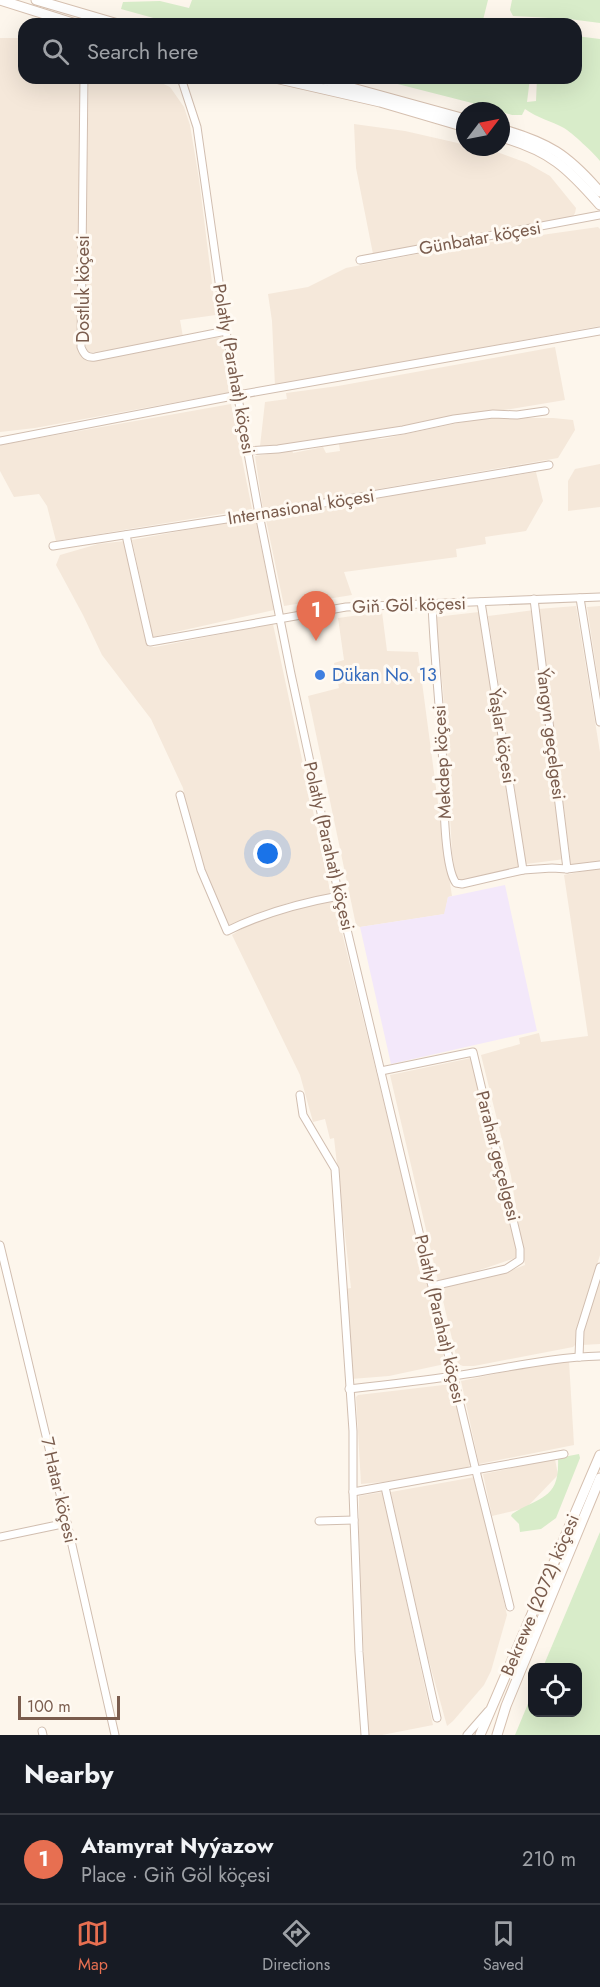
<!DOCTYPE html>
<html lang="en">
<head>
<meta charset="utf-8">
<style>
	body { margin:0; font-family:Jost,sans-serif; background:#242831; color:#f1f3f6 }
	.controls { position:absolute; right:18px; bottom:18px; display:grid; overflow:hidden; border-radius:12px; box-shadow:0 6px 24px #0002 }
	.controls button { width:54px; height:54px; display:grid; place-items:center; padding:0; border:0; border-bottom:2px solid #363941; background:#171b24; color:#f1f3f6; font:30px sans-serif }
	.compass { position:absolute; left:456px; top:102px; width:54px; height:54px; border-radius:50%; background:#171b24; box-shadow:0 6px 24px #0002; rotate:58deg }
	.scale { position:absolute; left:18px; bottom:15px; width:102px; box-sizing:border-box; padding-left:6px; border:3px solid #7a5c4d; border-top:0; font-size:16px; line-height:21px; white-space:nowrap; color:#7a5c4d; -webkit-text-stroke:4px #fffaf3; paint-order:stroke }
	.you { position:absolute; left:268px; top:854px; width:21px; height:21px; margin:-15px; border:4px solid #fff; border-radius:50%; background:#1a73e8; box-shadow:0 0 0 9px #1a73e833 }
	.badge { display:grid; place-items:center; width:39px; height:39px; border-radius:50%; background:#e76f51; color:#fff; font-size:20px; font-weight:700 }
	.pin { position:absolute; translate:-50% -50px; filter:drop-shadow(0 2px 3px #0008) }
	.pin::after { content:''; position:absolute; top:32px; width:21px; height:18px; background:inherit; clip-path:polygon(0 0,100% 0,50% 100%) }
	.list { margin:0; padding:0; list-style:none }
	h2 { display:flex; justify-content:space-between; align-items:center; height:78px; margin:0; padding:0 24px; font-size:26px }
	h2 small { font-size:20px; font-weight:400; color:#9ea1a6 }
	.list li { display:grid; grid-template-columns:39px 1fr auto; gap:18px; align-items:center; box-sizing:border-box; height:90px; padding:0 24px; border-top:2px solid #363941 }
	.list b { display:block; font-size:22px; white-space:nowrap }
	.list p { margin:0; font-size:20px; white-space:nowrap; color:#9ea1a6 }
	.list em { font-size:20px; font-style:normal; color:#9ea1a6 }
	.icon { flex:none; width:33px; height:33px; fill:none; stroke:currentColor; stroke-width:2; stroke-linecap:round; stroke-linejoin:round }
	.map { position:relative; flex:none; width:600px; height:1735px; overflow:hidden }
	.search { position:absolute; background:#171b24; box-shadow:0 6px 24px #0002; left:18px; right:18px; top:18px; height:66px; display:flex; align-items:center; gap:15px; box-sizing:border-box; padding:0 21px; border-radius:18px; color:#9ea1a6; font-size:22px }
	.sheet { height:168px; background:#171b24 }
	nav { display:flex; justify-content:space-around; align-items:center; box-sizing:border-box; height:84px; border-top:2px solid #363941; background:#171b24; font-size:16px; color:#9ea1a6 }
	nav a { display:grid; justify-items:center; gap:3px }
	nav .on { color:#e76f51 }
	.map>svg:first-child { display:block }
</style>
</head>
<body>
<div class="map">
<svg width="600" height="1735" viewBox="0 0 600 1735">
	<rect width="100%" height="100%" fill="#fdf6ec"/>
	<g fill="#f5e8da">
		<polygon points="0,38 24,38 24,78 81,78 81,355 83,358 87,361 222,337 232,392 35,428 0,432"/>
		<polygon points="89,78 151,78 170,87 184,107 190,125 199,179 216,315 180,320 183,337 119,349 88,353 86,350 85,248"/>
		<polygon points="354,124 405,131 462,144 465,144 465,147 476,147 497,152 527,163 550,176 576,208 575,213 572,218 373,254 356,168"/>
		<polygon points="598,227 600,229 600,326 275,386 272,321 268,294 308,287 346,268 443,249"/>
		<polygon points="555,347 565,400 293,445 260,446 265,402 287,399 286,393 338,386"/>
		<polygon points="231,404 252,509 56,541 47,506 39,494 14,497 0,471 0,445"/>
		<polygon points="482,418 553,418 573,420 575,430 558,458 263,509 255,456 292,450 293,453 323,447 326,453 340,451 339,444 364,439 382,439"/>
		<polygon points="600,464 600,507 568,511 568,481 575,469"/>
		<polygon points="536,472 543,501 526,531 485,537 486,544 456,549 457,557 344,572 352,595 284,606 266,520 347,503"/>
		<polygon points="255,517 274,610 153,637 132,540"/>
		<polygon points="125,541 148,647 155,647 273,624 331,895 288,903 236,924 229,926 227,924 206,875 188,816 183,788 151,719 102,655 83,615 56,565 60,555 98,544"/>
		<polygon points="576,606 600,752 600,862 571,867 538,609"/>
		<polygon points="600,606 600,693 587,607"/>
		<polygon points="534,610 565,859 526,864 488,616"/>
		<polygon points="382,612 387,651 418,652 442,833 452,896 448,897 445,914 360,927 356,925 308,696 339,688 334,663 344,660 338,618"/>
		<polygon points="479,612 497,712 519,866 518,869 463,882 457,878 455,872 452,852 443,690 435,617"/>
		<polygon points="600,868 600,1255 578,1327 575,1345 573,1347 474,1366 463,1366 458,1364 440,1288 507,1272 525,1265 511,1176 481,1055 520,1044 519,1038 539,1033 541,1042 588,1036 564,875"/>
		<polygon points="334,900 424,1266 445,1364 389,1376 351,1379 345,1289 351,1288 334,1138 330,1139 325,1119 313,1122 300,1075 232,935 251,923 300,905"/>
		<polygon points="471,1058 515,1233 518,1257 477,1271 438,1281 390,1075"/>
		<polygon points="600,1275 600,1344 582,1345 582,1337 587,1313"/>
		<polygon points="569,1361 574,1445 479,1464 461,1381 537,1365"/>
		<polygon points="452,1384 471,1464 468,1467 394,1481 361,1484 356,1397 358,1395"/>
		<polygon points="555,1459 558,1475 526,1508 492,1516 483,1474"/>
		<polygon points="475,1477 507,1615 491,1671 484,1685 453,1721 447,1726 417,1618 396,1528 391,1492"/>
		<polygon points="383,1492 433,1725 382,1735 367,1735 359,1541 359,1496"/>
	</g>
	<polygon fill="#f3e8fa" points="505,885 537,1031 391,1064 360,927 444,914 448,897"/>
	<g fill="#d8ecc9">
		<polygon points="192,0 488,0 482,24 175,24 121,9 123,2 160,1 189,8"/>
		<polygon points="512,0 600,0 600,23 569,19 513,16 510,10"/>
		<path d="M576,36L600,39V161C595,154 571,132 564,128C551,121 537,118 525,109L522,115H512L472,103L374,78H530L527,102L536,101L537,78H576Z"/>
		<path d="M579,1454L580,1458L556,1518L541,1529L520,1532L519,1524L511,1516L512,1514C540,1496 560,1500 558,1458Z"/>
		<polygon points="600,1532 600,1735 515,1735 532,1694 532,1712 578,1712 578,1668 543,1667"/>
	</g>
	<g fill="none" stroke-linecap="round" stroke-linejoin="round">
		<g stroke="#d1beb0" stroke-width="9">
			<g id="minor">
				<path d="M84,78L81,347C84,355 87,358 95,357L226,331"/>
				<polyline points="181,78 197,127 226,331 259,514 291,674 339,896 476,1471 510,1607"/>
				<polyline points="360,260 600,215"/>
				<polyline points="0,441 238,395 600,331"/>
				<polyline points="247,451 278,449 403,430 454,419 493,414 517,415 545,411"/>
				<polyline points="126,535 150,642 346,607 600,597"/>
				<polyline points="53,546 259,514 549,465"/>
				<polyline points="580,598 600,722"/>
				<polyline points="534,599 567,869"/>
				<polyline points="481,602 523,870"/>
				<path d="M432,604C434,652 439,699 442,747C444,774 442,865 456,883L462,884L523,870L552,868L567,869L600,865"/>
				<path d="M180,795L201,870L227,931C263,913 300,903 339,896"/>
				<polyline points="381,1071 473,1052 520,1249 520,1260 506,1269 433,1286"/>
				<polyline points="300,1095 303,1115 335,1169 353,1431 353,1492 359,1652 365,1735"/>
				<polyline points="0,1245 67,1523 115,1735"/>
				<polyline points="579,1357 580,1331 600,1267"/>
				<path d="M349,1389C384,1385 419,1381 454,1376C503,1369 551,1357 600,1356"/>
				<polyline points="385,1487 437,1718"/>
				<polyline points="353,1492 564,1454"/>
				<polyline points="319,1521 354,1520"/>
				<polyline points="0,1537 67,1523"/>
				<polyline points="42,1731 43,1735"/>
				<polyline points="467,1735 488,1711"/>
			</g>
		</g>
		<g stroke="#d6c0b0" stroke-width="11">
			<g id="secondary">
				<polyline points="0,0 76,24"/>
				<polyline points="36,0 118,24"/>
				<polyline points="275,78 380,102 465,127"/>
				<polyline points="316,78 465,119"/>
				<path d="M501,129C549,143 567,154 600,192"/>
				<path d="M501,137C550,151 567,167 600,205"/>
				<polyline points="480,1735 600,1455"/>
				<polyline points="497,1735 506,1706 600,1478"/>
			</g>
		</g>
		<use href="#minor" stroke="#fff" stroke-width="7"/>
		<use href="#secondary" stroke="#fff" stroke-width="9"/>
	</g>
	<circle fill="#3f7fe0" stroke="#fffaf3" stroke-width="2" cx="320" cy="675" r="6"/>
	<g text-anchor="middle" stroke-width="6" stroke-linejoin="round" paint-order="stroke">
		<g font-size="18" fill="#7a5c4d" stroke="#fffaf3">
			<text transform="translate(480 238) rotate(-10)" y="6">Günbatar köçesi</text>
			<text transform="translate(83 289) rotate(-90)" y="6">Dostluk köçesi</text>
			<text transform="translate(234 369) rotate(80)" y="6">Polatly (Parahat) köçesi</text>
			<text transform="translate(301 507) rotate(-9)" y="6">Internasional köçesi</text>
			<text transform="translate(409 605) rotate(-2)" y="6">Giň Göl köçesi</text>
			<text transform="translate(551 734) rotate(83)" y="6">Ýangyn geçelgesi</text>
			<text transform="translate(502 736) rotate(81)" y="6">Ýaşlar köçesi</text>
			<text transform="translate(442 762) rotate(-93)" y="6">Mekdep köçesi</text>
			<text transform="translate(329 846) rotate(77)" y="6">Polatly (Parahat) köçesi</text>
			<text transform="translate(498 1156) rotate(76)" y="6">Parahat geçelgesi</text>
			<text transform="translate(440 1319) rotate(77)" y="6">Polatly (Parahat) köçesi</text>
			<text transform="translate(59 1490) rotate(77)" y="6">7 Hatar köçesi</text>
			<text transform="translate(540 1595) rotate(-67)" y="6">Bekrewe (2072) köçesi</text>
		</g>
		<g font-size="18" fill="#366cbe" stroke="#fffaf3" text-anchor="start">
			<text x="332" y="681">Dükan No. 13</text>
		</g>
	</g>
</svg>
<div class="controls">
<button><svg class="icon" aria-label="locate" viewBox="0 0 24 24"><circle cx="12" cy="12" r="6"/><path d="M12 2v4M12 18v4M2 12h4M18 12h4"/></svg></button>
</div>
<svg class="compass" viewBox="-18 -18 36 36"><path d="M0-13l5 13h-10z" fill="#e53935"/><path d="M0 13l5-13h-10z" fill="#9ea1a6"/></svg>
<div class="scale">100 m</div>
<div class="you"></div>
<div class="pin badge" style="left:316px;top:641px">1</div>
<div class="search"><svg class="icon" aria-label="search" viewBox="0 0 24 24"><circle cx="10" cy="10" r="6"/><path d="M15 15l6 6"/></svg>Search here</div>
</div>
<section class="sheet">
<h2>Nearby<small></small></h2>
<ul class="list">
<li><span class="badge">1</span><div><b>Atamyrat Nyýazow</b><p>Place · Giň Göl köçesi</p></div><em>210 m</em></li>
</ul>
</section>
<nav>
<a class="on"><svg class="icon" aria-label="map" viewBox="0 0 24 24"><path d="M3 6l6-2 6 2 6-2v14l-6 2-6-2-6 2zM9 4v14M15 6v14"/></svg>Map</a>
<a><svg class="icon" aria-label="directions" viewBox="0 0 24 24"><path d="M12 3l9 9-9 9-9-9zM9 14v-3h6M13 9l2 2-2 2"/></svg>Directions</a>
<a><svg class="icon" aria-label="saved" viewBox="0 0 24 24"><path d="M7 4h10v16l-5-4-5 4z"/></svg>Saved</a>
</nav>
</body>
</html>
